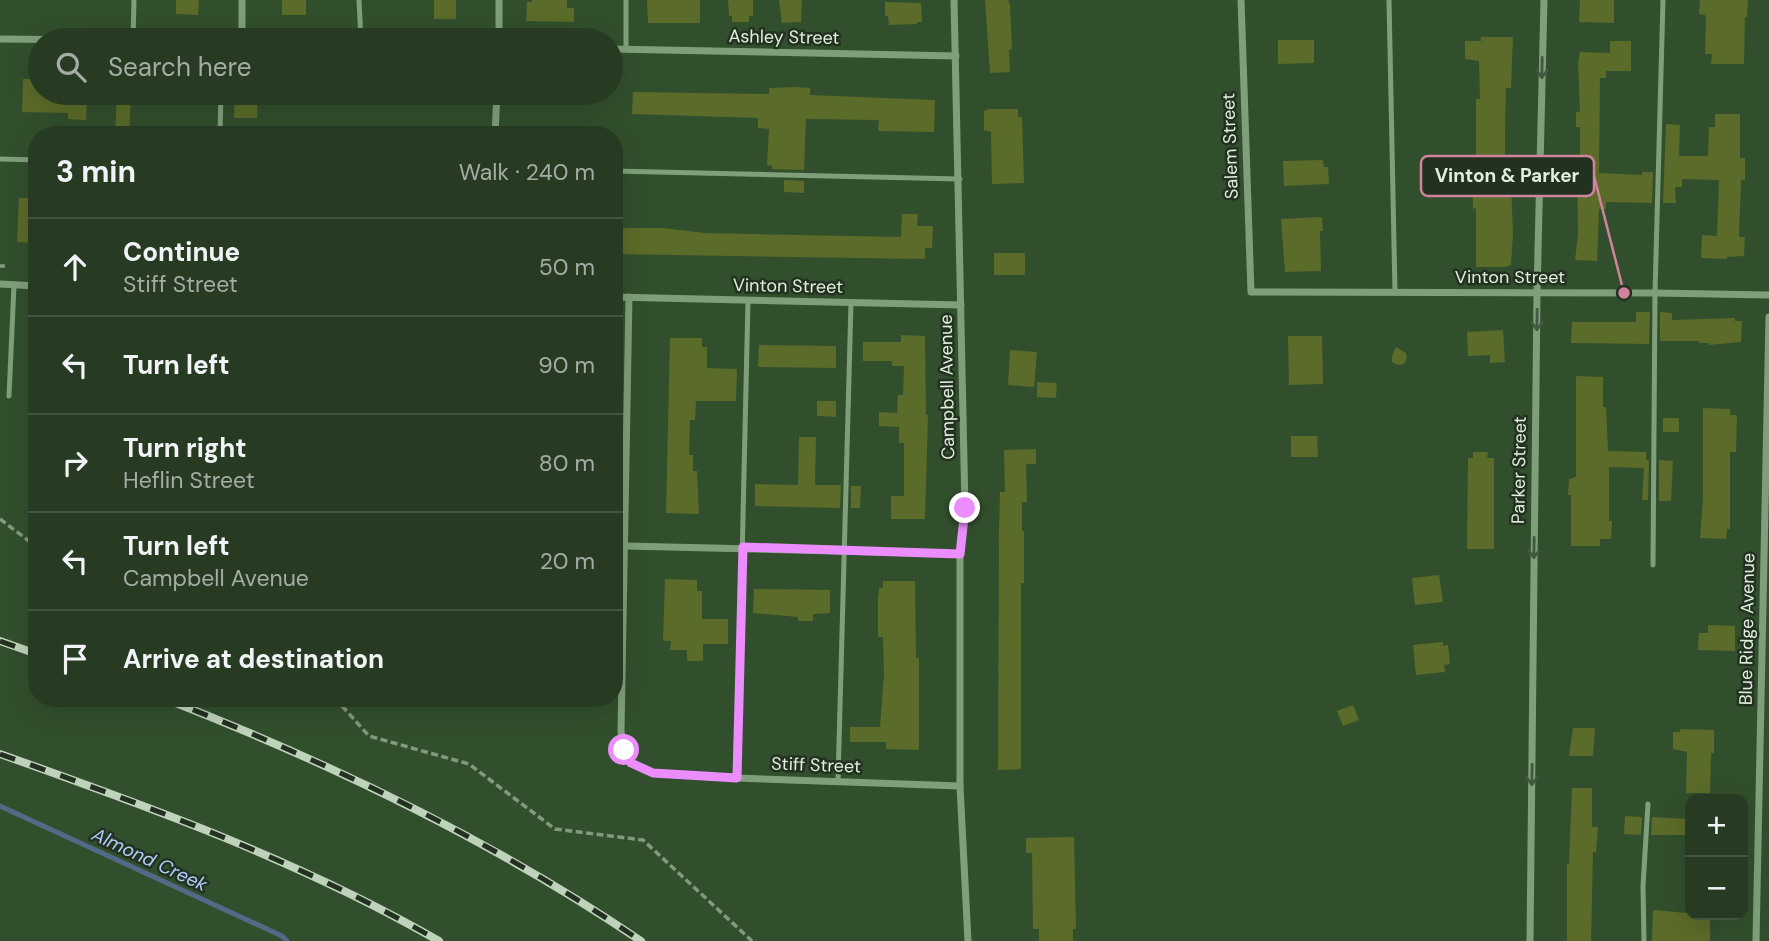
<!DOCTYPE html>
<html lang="en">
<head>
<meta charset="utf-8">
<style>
	body { margin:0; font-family:"DM Sans",sans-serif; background:#32462f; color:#f1f3f6 }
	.controls { position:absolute; right:21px; bottom:21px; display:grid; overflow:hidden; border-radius:14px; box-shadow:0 7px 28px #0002 }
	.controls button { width:63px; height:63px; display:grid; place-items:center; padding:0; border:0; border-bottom:2px solid #425540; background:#263b22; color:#f1f3f6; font:35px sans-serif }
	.stop { position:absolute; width:21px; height:21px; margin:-16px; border:5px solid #eb8dfc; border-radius:50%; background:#fff }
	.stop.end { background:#eb8dfc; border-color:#fff; box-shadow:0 2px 7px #0008 }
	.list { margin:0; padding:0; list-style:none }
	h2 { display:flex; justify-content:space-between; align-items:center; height:91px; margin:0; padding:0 28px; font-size:30px }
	h2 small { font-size:23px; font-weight:400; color:#a4ada5 }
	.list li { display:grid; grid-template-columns:46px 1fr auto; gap:21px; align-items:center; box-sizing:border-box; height:98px; padding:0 28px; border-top:2px solid #425540 }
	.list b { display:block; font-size:26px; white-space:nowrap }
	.list p { margin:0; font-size:23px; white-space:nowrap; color:#a4ada5 }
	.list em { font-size:23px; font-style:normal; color:#a4ada5 }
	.icon { flex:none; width:38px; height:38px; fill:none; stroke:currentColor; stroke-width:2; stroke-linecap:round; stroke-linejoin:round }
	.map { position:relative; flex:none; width:1769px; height:941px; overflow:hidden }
	.search { position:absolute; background:#263b22; box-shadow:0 7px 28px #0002; left:28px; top:28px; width:595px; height:77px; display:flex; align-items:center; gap:18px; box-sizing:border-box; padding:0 24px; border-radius:38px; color:#a4ada5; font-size:26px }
	.panel { position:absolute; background:#263b22; box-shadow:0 7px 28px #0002; left:28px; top:126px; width:595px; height:581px; border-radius:28px }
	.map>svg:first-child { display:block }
</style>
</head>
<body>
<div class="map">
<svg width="1769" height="941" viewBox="0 0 1769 941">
	<rect width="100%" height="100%" fill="#324f2d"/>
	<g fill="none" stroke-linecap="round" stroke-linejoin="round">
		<polyline stroke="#526a86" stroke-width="5" points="0,806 282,936 287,941"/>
	</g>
	<g fill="#5b6b29">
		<polygon points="176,0 199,0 198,15 176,14"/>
		<rect x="282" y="0" width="24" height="15"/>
		<rect x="434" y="0" width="22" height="19"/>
		<polygon points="532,0 567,0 567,8 574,8 574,22 526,21 527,2 532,2"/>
		<polygon points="647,0 700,0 700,23 648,23"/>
		<polygon points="728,0 753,0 753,16 749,16 749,22 732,22 732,16 729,16"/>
		<polygon points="779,0 802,0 801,22 782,23"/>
		<polygon points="985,0 1008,0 1010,5 1012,49 1009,50 1010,72 990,73"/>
		<polygon points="1580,0 1614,0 1614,23 1579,22"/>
		<polygon points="1700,0 1748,0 1747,17 1745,17 1744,64 1711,64 1712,54 1705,54 1706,17 1705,15 1699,14"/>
		<polygon points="885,2 921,3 922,22 917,22 917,24 889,25 888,16 885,16"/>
		<polygon points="1481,37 1513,37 1511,88 1506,88 1505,124 1505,159 1508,159 1509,183 1511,183 1513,234 1511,265 1505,267 1476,267 1476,208 1473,209 1472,156 1476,155 1476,99 1480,99 1479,61 1465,59 1465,41 1481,41"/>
		<polygon points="1278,40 1314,40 1314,63 1278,64"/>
		<polygon points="1610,41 1631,41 1631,71 1606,71 1606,78 1600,78 1599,173 1642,175 1642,172 1653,172 1652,203 1606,202 1606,209 1599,209 1597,261 1575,260 1578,235 1577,157 1580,157 1580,127 1576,127 1576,112 1580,112 1578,63 1580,52 1610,53"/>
		<polygon points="23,79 40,79 40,93 87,93 86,120 68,119 68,113 22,112"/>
		<polygon points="795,87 810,88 810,95 935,100 934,132 878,131 879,120 806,119 804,170 772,169 772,166 767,165 769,129 758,128 758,118 632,114 633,92 769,94 769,88"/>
		<polygon points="117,93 131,93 129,135 115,135"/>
		<polygon points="235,93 258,93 257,118 234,118"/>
		<polygon points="989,109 1018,109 1018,117 1022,117 1024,183 992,184 991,132 984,130 984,111"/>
		<polygon points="1715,114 1740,114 1740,158 1745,158 1745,180 1741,180 1739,237 1745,237 1744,256 1727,257 1727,259 1701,258 1702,235 1717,236 1719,180 1682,179 1682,187 1675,187 1676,203 1663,203 1666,124 1680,125 1679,156 1708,156 1709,127 1715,127"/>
		<polygon points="1323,160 1324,167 1328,167 1329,184 1284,186 1283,161"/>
		<polygon points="784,180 804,181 804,193 784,192"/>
		<polygon points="19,198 37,198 37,243 17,242"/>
		<polygon points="902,214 918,214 917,226 933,226 932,248 925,248 925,259 614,254 614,230 619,231 619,228 662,228 705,233 901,237"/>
		<polygon points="1322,217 1323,231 1320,231 1321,271 1285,272 1281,219"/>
		<rect x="994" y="253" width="31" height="22"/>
		<polygon points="1636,312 1650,312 1649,344 1571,343 1572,322 1636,322"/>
		<polygon points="1660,312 1672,313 1672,320 1735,318 1735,321 1742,321 1741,342 1709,345 1709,343 1699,343 1699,341 1660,341"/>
		<polygon points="1503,330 1505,362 1490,363 1490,355 1468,356 1467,332"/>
		<polygon points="901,335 925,336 926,415 928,415 925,519 891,519 891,496 904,496 904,443 899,443 899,427 879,426 879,412 897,413 898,395 903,395 904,366 892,366 892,361 863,361 863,342 901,342"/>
		<polygon points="1288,336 1322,336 1323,384 1289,385"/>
		<polygon points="670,338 702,338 702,347 707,347 707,368 737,369 736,401 696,401 695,420 690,420 689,455 693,455 693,471 697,471 699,514 666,513"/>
		<polygon points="759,345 836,346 836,368 758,367"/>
		<polygon points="1396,347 1406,353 1407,358 1404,364 1398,365 1392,362 1392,356"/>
		<polygon points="1010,350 1037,352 1034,387 1008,385"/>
		<polygon points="1576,376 1603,377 1603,407 1606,407 1608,451 1646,452 1646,460 1649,460 1648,500 1642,500 1644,468 1609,467 1609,521 1612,521 1611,539 1600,539 1600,546 1571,546 1571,495 1568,495 1569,479 1576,477"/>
		<polygon points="1037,382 1057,383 1056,398 1037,397"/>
		<polygon points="817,401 836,401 836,417 817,416"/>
		<polygon points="1703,408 1730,409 1730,415 1737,415 1736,452 1730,452 1730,529 1727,529 1726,539 1700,538 1703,498"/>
		<rect x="1663" y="418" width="16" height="14"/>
		<polygon points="1291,436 1317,436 1318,457 1291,457"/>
		<polygon points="799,437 816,437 815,485 841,485 840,508 755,506 755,484 798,485"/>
		<polygon points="1036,449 1036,464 1026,464 1027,502 1022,502 1022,531 1024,531 1024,583 1021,583 1021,769 998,770 999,532 1000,492 1005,492 1004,450"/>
		<polygon points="1473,452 1488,452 1487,458 1494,458 1494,549 1467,549 1468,458 1473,458"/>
		<polygon points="1659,460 1673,461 1671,501 1659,501"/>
		<polygon points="851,486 861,486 860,508 851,508"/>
		<polygon points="1439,575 1443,602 1415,605 1412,578"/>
		<polygon points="665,579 697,580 697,591 702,591 702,619 728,619 728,644 703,644 703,661 687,661 687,650 670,650 671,641 663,641"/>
		<polygon points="883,581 915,581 916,658 919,658 919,750 886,749 886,742 850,742 850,727 880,727 884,675 883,637 878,637 878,597 879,588 883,588"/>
		<polygon points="754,589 830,590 830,613 813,614 813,621 798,621 798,617 753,613"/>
		<polygon points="1708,625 1735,626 1735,651 1698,650 1699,633 1708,633"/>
		<polygon points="1443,642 1443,646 1448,645 1450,664 1444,665 1445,672 1416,675 1413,645"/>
		<polygon points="1353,705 1359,720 1343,726 1337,711"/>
		<polygon points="1573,728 1595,728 1593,756 1569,756"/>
		<polygon points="1680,729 1714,730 1714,753 1711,753 1710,793 1686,793 1687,752 1673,749 1673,732 1680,732"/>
		<polygon points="1572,788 1592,788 1592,827 1598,827 1596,852 1593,852 1591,941 1567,941 1567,864 1569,864"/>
		<polygon points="1625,816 1642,817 1641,835 1624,834"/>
		<polygon points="1652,817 1690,819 1690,835 1651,835"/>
		<polygon points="1074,837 1076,929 1073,929 1073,941 1039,941 1039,929 1033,929 1032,853 1026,853 1026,838"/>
		<polygon points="1653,910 1710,915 1710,941 1652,941"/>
	</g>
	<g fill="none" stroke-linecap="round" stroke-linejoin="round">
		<g stroke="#82997e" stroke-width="3.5" stroke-dasharray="7 3.5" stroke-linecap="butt">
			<polyline points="0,266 5,266"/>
			<polyline points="0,519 37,547"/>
			<polyline points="335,698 369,736 469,764 555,829 643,840 752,941"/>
		</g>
		<g stroke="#7f9f7a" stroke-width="5">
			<polyline points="359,0 361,40"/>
			<polyline points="626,0 626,49"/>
			<polyline points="1389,0 1395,292"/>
			<polyline points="133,40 134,0"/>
			<polyline points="220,135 221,93"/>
			<polyline points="0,159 37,160"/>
			<polyline points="614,171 960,179"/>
			<polyline points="9,396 14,285"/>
			<polyline points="1653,565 1655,293 1663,0"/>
			<polyline points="737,778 748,300"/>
			<polyline points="838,781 851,303"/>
			<polyline points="1644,941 1643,886 1648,804"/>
		</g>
		<g stroke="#7f9f7a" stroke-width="7">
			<polyline points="499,0 499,40"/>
			<polyline points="954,0 965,508 960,554 960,786 968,941"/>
			<polyline points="1241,0 1251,292 1655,293 1769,295"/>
			<polyline points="0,39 97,40"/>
			<polyline points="242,40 242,0"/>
			<polyline points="611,49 956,56"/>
			<polyline points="495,135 497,93"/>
			<polyline points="0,284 37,286"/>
			<polyline points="614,297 961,305"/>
			<polyline points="629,297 621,731 624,750 631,763 653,773 737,778 960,786"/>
			<polyline points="626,546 960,554"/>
			<polyline points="1530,941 1537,293 1544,0"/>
			<polyline points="1756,941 1769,317"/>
		</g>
		<g stroke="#bfd2bb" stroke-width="8">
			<g id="rail">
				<polyline points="0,641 37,654"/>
				<path d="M163,698C331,763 492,840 641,941"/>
				<path d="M0,754C150,807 300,861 439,941"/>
			</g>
		</g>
		<use href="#rail" stroke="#233121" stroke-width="5" stroke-dasharray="16" stroke-linecap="butt"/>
	</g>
	<defs><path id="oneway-shaft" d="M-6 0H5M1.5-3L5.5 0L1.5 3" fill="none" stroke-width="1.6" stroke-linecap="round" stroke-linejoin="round" transform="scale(1.75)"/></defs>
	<g stroke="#435840">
		<use href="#oneway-shaft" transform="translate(1542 68) rotate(91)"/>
		<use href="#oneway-shaft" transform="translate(1537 320) rotate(91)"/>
		<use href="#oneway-shaft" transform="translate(1534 548) rotate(91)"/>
		<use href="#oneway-shaft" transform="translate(1532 775) rotate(91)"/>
	</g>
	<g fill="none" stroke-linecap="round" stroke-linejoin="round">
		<polyline stroke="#eb8dfc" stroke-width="9" points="624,750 631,763 653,773 737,778 743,547 960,554 965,508"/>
	</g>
	<g text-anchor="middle" stroke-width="5" stroke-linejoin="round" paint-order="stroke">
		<g font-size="18" fill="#dff0dc" stroke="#233121">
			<text transform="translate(784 37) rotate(1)" y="6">Ashley Street</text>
			<text transform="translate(1230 146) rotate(-92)" y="6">Salem Street</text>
			<text x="1510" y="283">Vinton Street</text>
			<text transform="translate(788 286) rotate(1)" y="6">Vinton Street</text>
			<text transform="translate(947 387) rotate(-91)" y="6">Campbell Avenue</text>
			<text transform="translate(1519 470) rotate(-89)" y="6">Parker Street</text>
			<text transform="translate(1747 629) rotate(-89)" y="6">Blue Ridge Avenue</text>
			<text transform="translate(816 765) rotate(2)" y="6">Stiff Street</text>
		</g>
		<g font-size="19" font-style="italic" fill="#b0ccfc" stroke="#233121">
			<text transform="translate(150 859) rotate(25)" y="7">Almond Creek</text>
		</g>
	</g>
	<path fill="none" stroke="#d0849c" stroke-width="2.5" d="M1624 293L1594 176"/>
	<circle fill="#d0849c" stroke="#233121" stroke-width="2.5" cx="1624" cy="293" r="7"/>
	<rect fill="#233121" stroke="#d0849c" stroke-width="2.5" x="1421" y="156" width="173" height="40" rx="7"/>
	<g font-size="19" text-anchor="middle" font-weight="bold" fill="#dff0dc">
		<text x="1507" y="182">Vinton &amp; Parker</text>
	</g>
</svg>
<div class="controls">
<button>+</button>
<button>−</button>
</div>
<div class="stop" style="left:624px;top:750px"></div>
<div class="stop end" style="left:965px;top:508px"></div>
<div class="search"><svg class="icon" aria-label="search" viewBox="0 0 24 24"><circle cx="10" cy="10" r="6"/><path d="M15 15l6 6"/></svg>Search here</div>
<section class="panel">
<h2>3 min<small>Walk · 240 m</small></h2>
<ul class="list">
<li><svg class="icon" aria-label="ahead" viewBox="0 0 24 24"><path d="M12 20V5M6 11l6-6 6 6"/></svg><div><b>Continue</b><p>Stiff Street</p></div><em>50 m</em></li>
<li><svg class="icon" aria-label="left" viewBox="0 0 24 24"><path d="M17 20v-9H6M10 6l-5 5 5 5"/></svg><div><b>Turn left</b></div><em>90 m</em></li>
<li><svg class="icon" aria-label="right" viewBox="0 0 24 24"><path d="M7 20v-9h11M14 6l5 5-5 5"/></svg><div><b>Turn right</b><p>Heflin Street</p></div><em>80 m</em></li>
<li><svg class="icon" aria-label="left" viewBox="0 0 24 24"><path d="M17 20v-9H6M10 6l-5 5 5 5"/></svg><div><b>Turn left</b><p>Campbell Avenue</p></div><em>20 m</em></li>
<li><svg class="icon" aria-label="arrive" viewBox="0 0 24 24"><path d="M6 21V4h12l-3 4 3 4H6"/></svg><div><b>Arrive at destination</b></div></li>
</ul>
</section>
</div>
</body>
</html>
